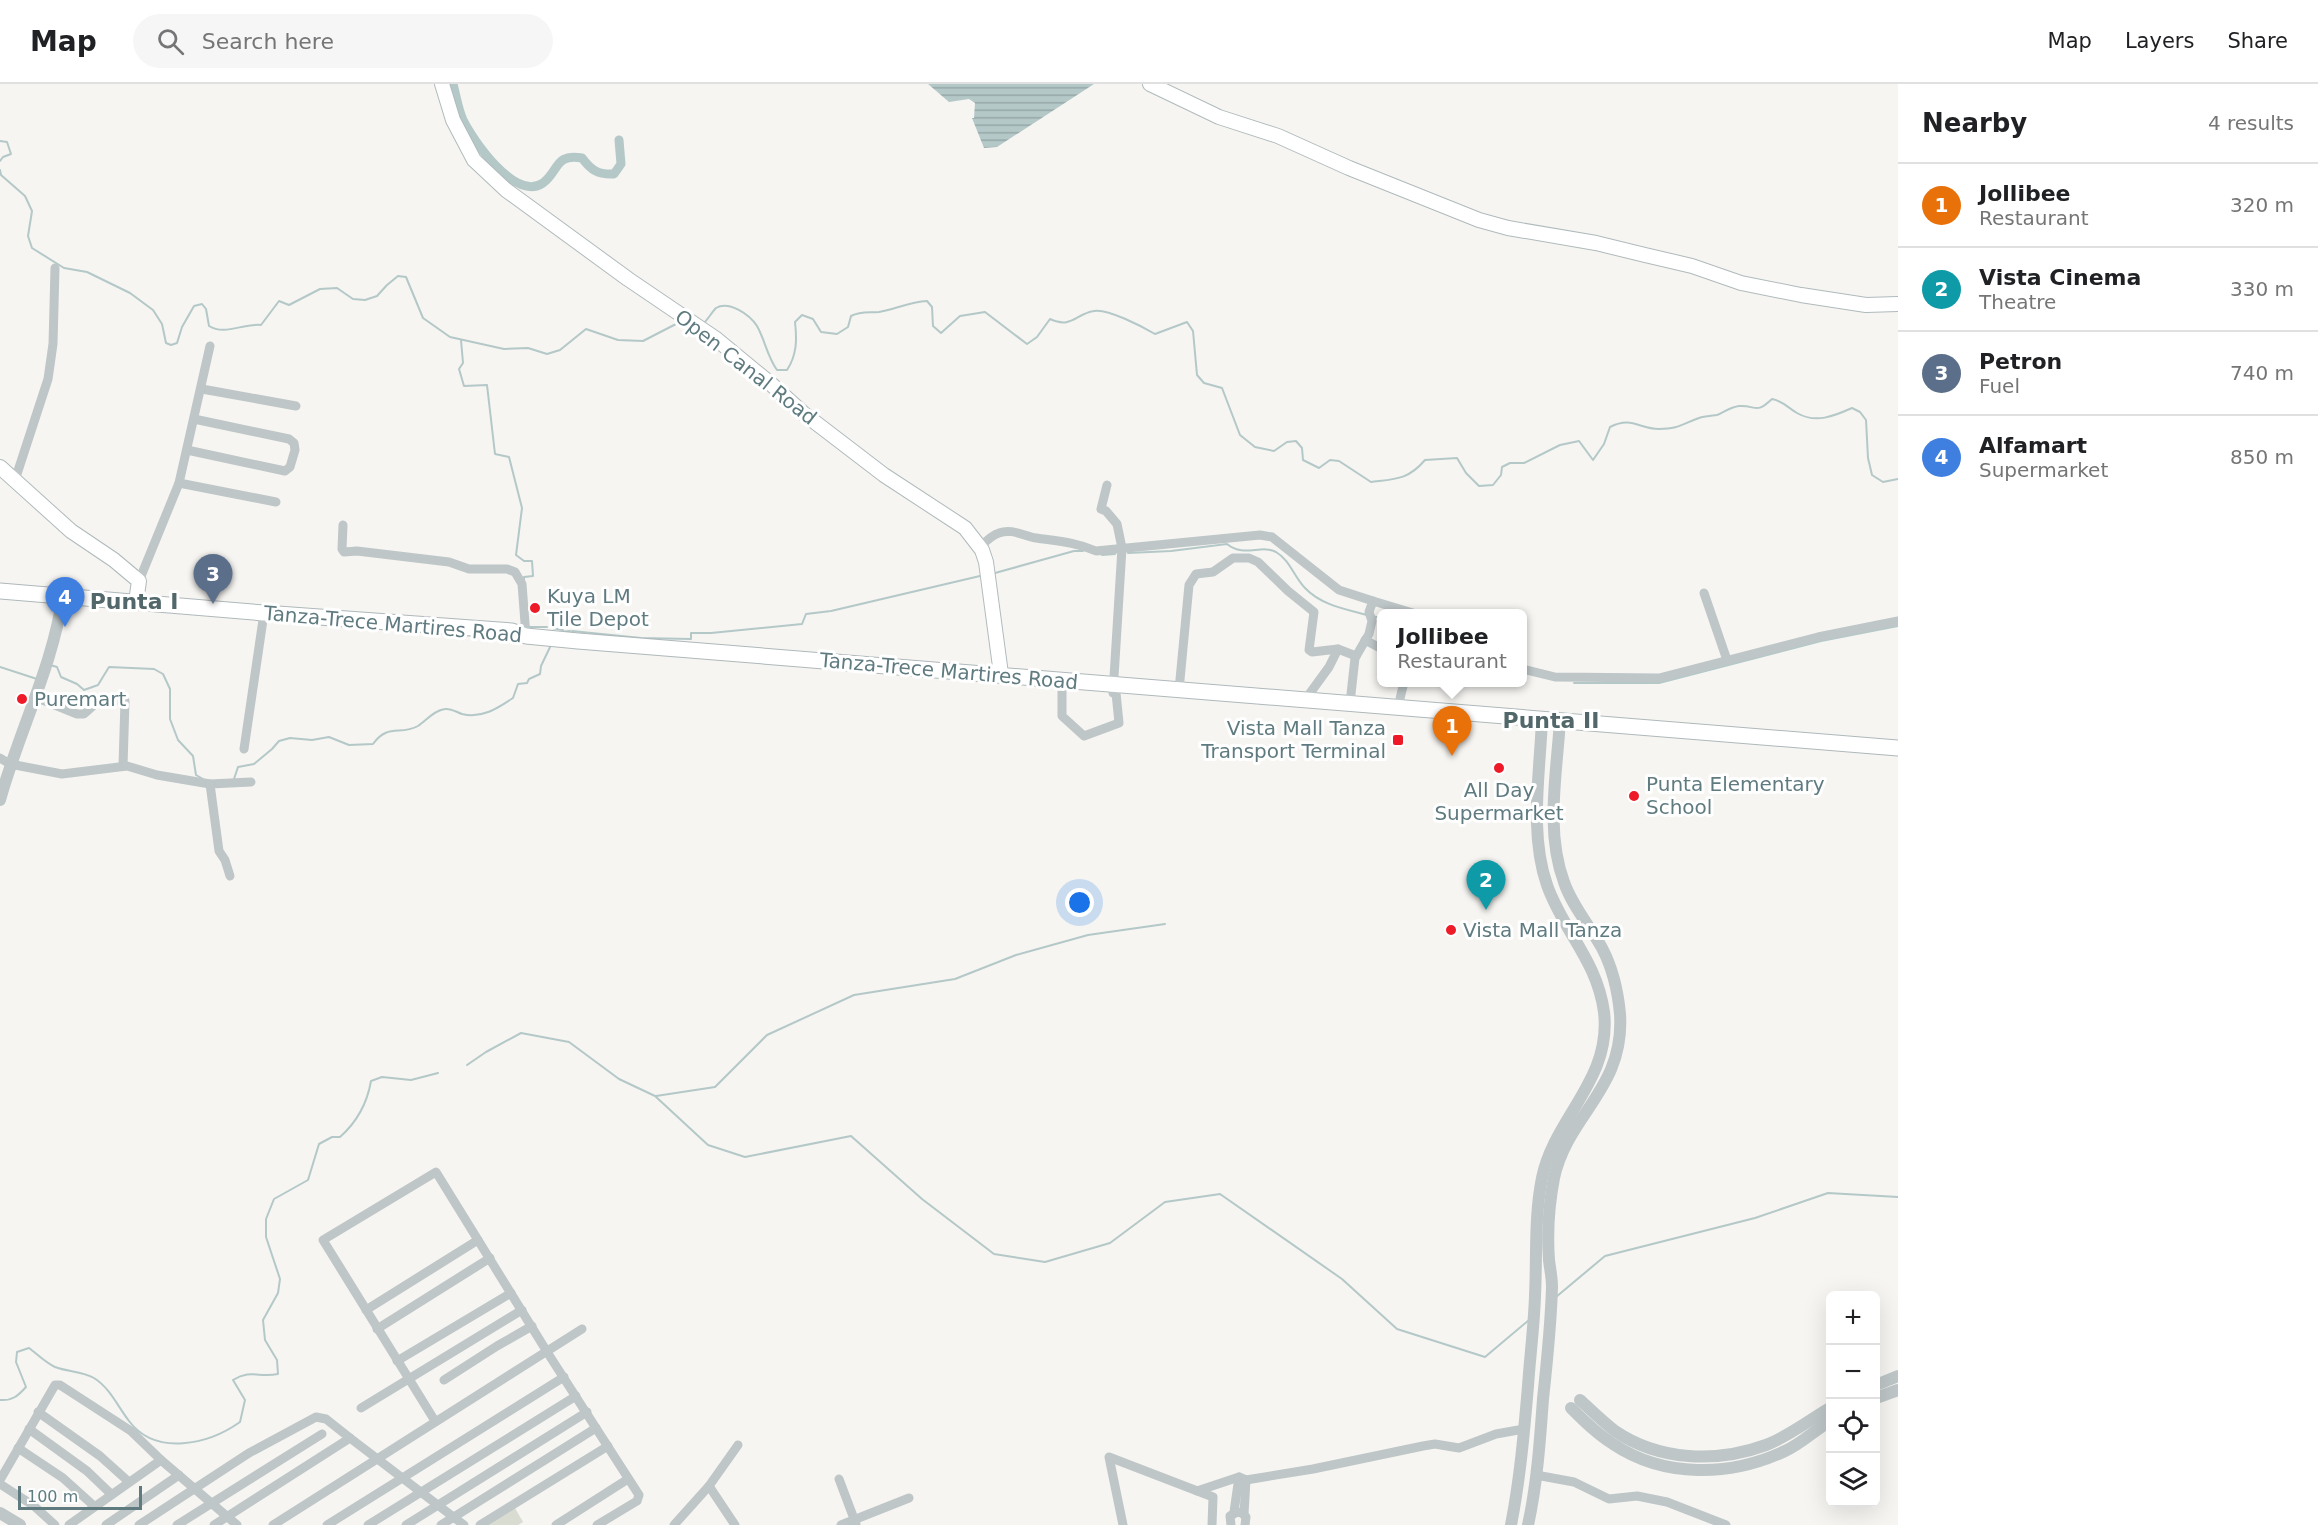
<!DOCTYPE html>
<html lang="en">
<head>
<meta charset="utf-8">
<style>
	body { margin:0; font-family:"DejaVu Sans",sans-serif; background:#f6f6f6; color:#202124 }
	.controls { position:absolute; right:18px; bottom:18px; display:grid; overflow:hidden; border-radius:9px; box-shadow:0 6px 24px #0002 }
	.controls button { width:54px; height:54px; display:grid; place-items:center; padding:0; border:0; border-bottom:2px solid #e0e0e0; background:#fff; color:#202124; font:30px sans-serif }
	.scale { position:absolute; left:18px; bottom:15px; width:124px; box-sizing:border-box; padding-left:6px; border:3px solid #5f7b80; border-top:0; font-size:16px; line-height:21px; white-space:nowrap; color:#5f7b80; -webkit-text-stroke:4px #fff; paint-order:stroke }
	.you { position:absolute; left:1080px; top:819px; width:21px; height:21px; margin:-15px; border:4px solid #fff; border-radius:50%; background:#1a73e8; box-shadow:0 0 0 9px #1a73e833 }
	.badge { display:grid; place-items:center; width:39px; height:39px; border-radius:50%; background:#1a73e8; color:#fff; font-size:20px; font-weight:700 }
	.pin { position:absolute; translate:-50% -50px; filter:drop-shadow(0 2px 3px #0008) }
	.pin::after { content:''; position:absolute; top:32px; width:21px; height:18px; background:inherit; clip-path:polygon(0 0,100% 0,50% 100%) }
	.popup { position:absolute; left:1377px; top:525px; width:150px; height:78px; box-sizing:border-box; display:grid; place-content:center; border-radius:9px; background:#fff; filter:drop-shadow(0 2px 4px #0005); font-size:20px; white-space:nowrap; color:#757577 }
	.popup b { font-size:22px; color:#202124 }
	.popup::after { content:''; position:absolute; left:50%; top:100%; margin-left:-12px; border:12px solid transparent; border-top-color:#fff }
	.list { margin:0; padding:0; list-style:none }
	h2 { display:flex; justify-content:space-between; align-items:center; height:78px; margin:0; padding:0 24px; font-size:26px }
	h2 small { font-size:20px; font-weight:400; color:#757577 }
	.list li { display:grid; grid-template-columns:39px 1fr auto; gap:18px; align-items:center; box-sizing:border-box; height:84px; padding:0 24px; border-top:2px solid #e0e0e0 }
	.list b { display:block; font-size:22px; white-space:nowrap }
	.list p { margin:0; font-size:20px; white-space:nowrap; color:#757577 }
	.list em { font-size:20px; font-style:normal; color:#757577 }
	.icon { flex:none; width:33px; height:33px; fill:none; stroke:currentColor; stroke-width:2; stroke-linecap:round; stroke-linejoin:round }
	.map { position:relative; flex:none; width:1898px; height:1441px; overflow:hidden }
	header { display:flex; align-items:center; gap:36px; box-sizing:border-box; height:84px; padding:0 30px; background:#fff; border-bottom:2px solid #e0e0e0 }
	header strong { font-size:28px }
	nav { display:flex; gap:33px; margin-inline-start:auto; font-size:21px }
	.search { width:420px; height:54px; background:#f6f6f6; display:flex; align-items:center; gap:15px; box-sizing:border-box; padding:0 21px; border-radius:33px; color:#757577; font-size:22px }
	main { display:flex }
	aside { flex:1; background:#fff }
	.map>svg:first-child { display:block }
</style>
</head>
<body>
<header>
<strong>Map</strong>
<div class="search"><svg class="icon" aria-label="search" viewBox="0 0 24 24"><circle cx="10" cy="10" r="6"/><path d="M15 15l6 6"/></svg>Search here</div>
<nav><a>Map</a><a>Layers</a><a>Share</a></nav>
</header>
<main>
<div class="map">
<svg width="1898" height="1441" viewBox="0 0 1898 1441">
	<defs>
		<pattern id="water-rules" width="6" height="5" patternUnits="userSpaceOnUse" patternTransform="scale(1.5)"><rect width="6" height="5" fill="#b4c8c8"/><path d="M0 2.5h6" fill="none" stroke="#96a7a8"/></pattern>
	</defs>
	<rect width="100%" height="100%" fill="#f6f5f2"/>
	<polygon fill="#d8dcd1" points="515,1424 523,1438 518,1441 487,1441"/>
	<polygon fill="url(#water-rules)" points="928,0 1094,0 997,63 984,64 972,34 974,34 975,19 969,15 949,18"/>
	<g fill="none" stroke-linecap="round" stroke-linejoin="round">
		<g stroke="#b4c8c8" stroke-width="2">
			<polyline points="0,57 7,58 11,70 3,73 0,77"/>
			<path d="M0,86L1,91L25,112L32,127L28,152L32,164L64,184L87,188L130,209L153,226L162,240L166,259L171,261L177,259L182,243L194,222L202,220L206,225L209,242C225,252 243,239 261,241L279,217L289,221L320,205L337,204L353,215L365,216L377,212L387,201L398,192L406,193L423,234L450,253L504,265L528,264L547,270L560,266L586,245L618,256L643,257L676,240H682"/>
			<path d="M704,239C708,235 712,228 716,224C729,216 750,231 757,242C765,256 767,272 777,286H787C797,271 797,255 795,238L802,231L813,235L821,248L837,250L848,243L851,232C861,227 868,229 879,228C895,225 910,218 927,217L932,223L933,242L941,249L960,232L985,228L1027,260L1037,253L1050,235C1072,245 1075,230 1094,227C1107,224 1143,243 1155,250L1187,238L1193,247L1197,291L1204,299L1222,304L1240,351L1255,363L1274,367L1287,358L1296,357L1302,364L1303,376L1319,384L1330,376L1339,377L1371,398C1395,395 1408,396 1425,376L1457,374L1466,389L1479,402L1493,401L1501,391L1502,383L1510,379H1524L1560,361L1579,357L1593,376L1604,360L1610,343C1632,332 1639,345 1659,345C1679,345 1682,340 1699,334C1705,332 1711,332 1717,331C1724,328 1731,323 1739,322C1757,321 1755,331 1772,315C1783,317 1788,324 1797,329C1816,340 1834,332 1852,324L1860,328L1866,336L1868,374L1872,391L1883,398L1898,395"/>
			<polyline points="461,256 463,279 459,285 464,302 487,301 495,370 509,373 522,424 516,471 524,477 532,477 533,492 524,493 524,496"/>
			<path d="M1128,469L1171,467L1227,460C1244,474 1261,460 1276,468C1290,476 1294,493 1305,504C1321,521 1345,525 1367,531"/>
			<polyline points="1102,471 1115,470"/>
			<polyline points="995,489 1074,467 1083,467"/>
			<polyline points="1373,532 1382,535"/>
			<polyline points="529,543 547,543"/>
			<polyline points="552,544 563,546"/>
			<polyline points="572,547 641,554 691,555 691,549 711,549 802,540 806,530 831,527 980,492"/>
			<polyline points="559,548 570,547"/>
			<polyline points="50,581 57,583 61,593 77,600 84,606 98,601 109,583 154,585 163,590 170,605 170,635 178,656 193,672 196,691 203,695"/>
			<polyline points="0,583 37,595"/>
			<polyline points="1574,599 1659,599 1821,557 1898,542"/>
			<path d="M234,695L238,683L254,680L272,665L279,657L290,654L312,656L329,653L349,661L373,660C388,639 400,652 418,642C426,637 434,626 445,625C451,624 456,628 462,630C482,635 498,624 513,614L518,600L527,599L529,595L540,590L541,582L551,561"/>
			<polyline points="467,981 486,968 521,949 569,958 619,995 655,1012 708,1061 745,1073 851,1052 922,1115 994,1170 1045,1178 1110,1159 1165,1118 1220,1110 1342,1195 1397,1245 1485,1273 1529,1236"/>
			<polyline points="656,1012 715,1003 767,951 854,911 955,895 1016,871 1088,851 1165,840"/>
			<polyline points="1556,1213 1605,1172 1755,1134 1828,1109 1898,1113"/>
			<path d="M0,1316C12,1317 18,1312 26,1303L16,1278L17,1268L29,1264C37,1270 46,1279 55,1283C68,1288 82,1287 94,1294C110,1304 118,1323 129,1337C156,1373 209,1360 240,1338L245,1316L233,1296C251,1285 259,1294 278,1290L277,1276L265,1256L263,1236L278,1209L280,1195L266,1153V1135L274,1115L308,1096L319,1060L332,1053H340C357,1038 367,1020 371,997L382,993L411,996L438,989"/>
		</g>
		<path stroke="#b4c8c8" stroke-width="9" d="M453,0C456,11 458,25 463,36C473,56 515,118 543,99C559,87 555,69 582,74C591,86 598,91 614,90L621,80L619,56"/>
		<g stroke="#b0babc" stroke-width="16">
			<g id="secondary">
				<polyline points="442,0 453,36 474,76 506,106 628,195 715,254 771,300 803,329 884,391 965,444 982,466 986,478 1001,590"/>
				<polyline points="1150,0 1219,33 1278,52 1349,84 1479,136 1508,144 1596,159 1645,171 1692,182 1741,199 1801,211 1866,221 1898,220"/>
				<polyline points="0,383 71,447 114,476 139,497 136,518"/>
			</g>
		</g>
		<g stroke="#afb8ba" stroke-width="17">
			<polyline id="primary" points="0,507 264,529 512,547 526,552 578,557 1898,664"/>
		</g>
		<g stroke="#bec6c7" stroke-width="9">
			<polyline points="202,305 296,322"/>
			<polyline points="187,366 285,387 290,383 295,366 294,359 289,355 194,335"/>
			<polyline points="15,396 48,295 53,260 55,184"/>
			<polyline points="179,399 276,418"/>
			<polyline points="343,441 342,465 344,468 357,467 449,478 469,485 507,485 515,488 522,500 526,552"/>
			<path d="M980,463C985,458 992,451 999,449C1012,444 1023,452 1036,454C1057,457 1076,458 1096,467L1260,451L1272,453L1339,506L1373,517L1369,528L1372,537L1369,550L1355,574L1350,619"/>
			<polyline points="139,497 179,399 210,262"/>
			<polyline points="1704,509 1727,576"/>
			<polyline points="1373,517 1416,530"/>
			<polyline points="1365,556 1382,565"/>
			<polyline points="1522,585 1555,593 1659,594 1818,553 1898,537"/>
			<polyline points="1062,596 1062,632 1084,652 1119,639 1116,609 1113,609 1122,464 1117,440 1106,427 1101,425 1107,401"/>
			<polyline points="1179,606 1189,501 1196,490 1213,488 1233,474 1249,474 1258,478 1288,507 1314,528 1309,566 1312,568 1338,565"/>
			<polyline points="35,613 77,630 84,630 102,614 125,617 123,682"/>
			<polyline points="1305,616 1329,583 1338,565 1356,572"/>
			<polyline points="1398,623 1404,598"/>
			<polyline points="244,665 264,529"/>
			<polyline points="0,674 10,680 62,690 127,682 157,691 210,700 251,698"/>
			<polyline points="210,700 219,767 225,776 230,792"/>
			<polyline points="366,1226 478,1156"/>
			<polyline points="377,1245 490,1174"/>
			<polyline points="397,1277 511,1209"/>
			<polyline points="444,1296 497,1262 532,1242"/>
			<polyline points="361,1324 522,1226"/>
			<polyline points="38,1328 100,1372 129,1398"/>
			<polyline points="435,1337 323,1156 436,1088 549,1271 639,1411 637,1417 597,1441"/>
			<polyline points="29,1345 87,1387 111,1410"/>
			<polyline points="18,1364 63,1394 94,1422"/>
			<polyline points="1536,1391 1574,1398 1609,1415 1637,1412 1667,1418 1726,1441"/>
			<polyline points="839,1395 856,1440"/>
			<polyline points="0,1396 55,1301 60,1301 131,1347 161,1376 237,1441"/>
			<polyline points="0,1400 34,1422 55,1441"/>
			<polyline points="709,1402 735,1441"/>
			<polyline points="1197,1407 1239,1393 1246,1396 1313,1385 1423,1362 1435,1360 1459,1364 1496,1350 1524,1345"/>
			<polyline points="1234,1428 1239,1393"/>
			<polyline points="1244,1430 1246,1396"/>
			<polyline points="69,1441 161,1376"/>
			<polyline points="106,1441 179,1391"/>
			<polyline points="139,1441 249,1369 316,1333 326,1335 350,1354"/>
			<polyline points="177,1441 322,1350"/>
			<polyline points="214,1441 350,1354 464,1441"/>
			<polyline points="273,1441 582,1245"/>
			<polyline points="327,1441 564,1293"/>
			<polyline points="368,1441 576,1312"/>
			<polyline points="406,1441 587,1328"/>
			<polyline points="441,1441 596,1344"/>
			<polyline points="480,1441 608,1362"/>
			<polyline points="556,1441 628,1395"/>
			<polyline points="674,1441 709,1402 738,1361"/>
			<polyline points="841,1441 909,1414"/>
			<polyline points="1123,1441 1109,1373 1213,1413 1212,1441"/>
			<polyline points="1231,1441 1230,1432 1237,1428 1242,1429 1246,1433 1245,1441"/>
		</g>
		<g stroke="#bec6c7" stroke-width="12">
			<path d="M0,716C19,647 53,582 63,511"/>
			<polyline points="1876,1301 1898,1292"/>
			<polyline points="1876,1314 1898,1306"/>
			<path d="M1580,1316C1591,1326 1603,1338 1615,1347C1659,1377 1717,1379 1766,1361C1786,1354 1811,1335 1830,1324"/>
			<path d="M1571,1324C1584,1337 1597,1350 1613,1360C1664,1394 1730,1393 1785,1367C1801,1360 1815,1346 1830,1337"/>
			<polyline points="0,1429 20,1441"/>
			<path d="M1511,1441C1520,1395 1524,1349 1528,1302C1530,1272 1534,1242 1535,1212C1537,1172 1534,1134 1542,1094C1554,1034 1612,996 1604,928C1597,876 1563,847 1547,801C1529,749 1540,689 1542,635"/>
			<path d="M1528,1441C1537,1400 1540,1357 1543,1315C1547,1278 1551,1240 1552,1203C1552,1193 1550,1185 1549,1176C1547,1149 1549,1120 1554,1094C1568,1030 1625,1005 1620,930C1618,908 1612,883 1602,864C1590,842 1572,822 1564,798C1545,747 1557,688 1560,636"/>
		</g>
		<use href="#secondary" stroke="#fff" stroke-width="14"/>
		<use href="#primary" stroke="#fff" stroke-width="15"/>
	</g>
	<g fill="#ef1a27" stroke="#fff" stroke-width="2">
		<circle cx="535" cy="524" r="6"/>
		<circle cx="22" cy="615" r="6"/>
		<rect x="1392" y="650" width="12" height="12" rx="3"/>
		<circle cx="1499" cy="684" r="6"/>
		<circle cx="1634" cy="712" r="6"/>
		<circle cx="1451" cy="846" r="6"/>
	</g>
	<g text-anchor="middle" stroke-width="6" stroke-linejoin="round" paint-order="stroke">
		<g font-size="20" fill="#5f7b80" stroke="#fff">
			<text transform="translate(746 283) rotate(38)" y="7">Open Canal Road</text>
			<text transform="translate(393 540) rotate(5)" y="7">Tanza-Trece Martires Road</text>
			<text transform="translate(949 587) rotate(5)" y="7">Tanza-Trece Martires Road</text>
		</g>
		<g font-size="20" fill="#5f7b80" stroke="#fff" text-anchor="start">
			<text x="547" y="519">Kuya LM<tspan x="547" dy="23">Tile Depot</tspan></text>
			<text x="34" y="622">Puremart</text>
			<text x="1386" y="651" text-anchor="end">Vista Mall Tanza<tspan x="1386" dy="23">Transport Terminal</tspan></text>
			<text x="1646" y="707">Punta Elementary<tspan x="1646" dy="23">School</tspan></text>
			<text x="1499" y="713" text-anchor="middle">All Day<tspan x="1499" dy="23">Supermarket</tspan></text>
			<text x="1463" y="853">Vista Mall Tanza</text>
		</g>
		<g font-size="22" font-weight="bold" fill="#51676a" stroke="#fff">
			<text x="134" y="525">Punta I</text>
			<text x="1551" y="644">Punta II</text>
		</g>
	</g>
</svg>
<div class="controls">
<button>+</button>
<button>−</button>
<button><svg class="icon" aria-label="locate" viewBox="0 0 24 24"><circle cx="12" cy="12" r="6"/><path d="M12 2v4M12 18v4M2 12h4M18 12h4"/></svg></button>
<button><svg class="icon" aria-label="layers" viewBox="0 0 24 24"><path d="M12 4l9 5-9 5-9-5zM3 14l9 5 9-5"/></svg></button>
</div>
<div class="scale">100 m</div>
<div class="you"></div>
<div class="pin badge" style="left:1452px;top:672px;background:#e8710a">1</div>
<div class="popup"><b>Jollibee</b>Restaurant</div>
<div class="pin badge" style="left:1486px;top:826px;background:#0f9aa8">2</div>
<div class="pin badge" style="left:213px;top:520px;background:#5c6f8a">3</div>
<div class="pin badge" style="left:65px;top:543px;background:#3f7fe0">4</div>
</div>
<aside>
<h2>Nearby<small>4 results</small></h2>
<ul class="list">
<li><span class="badge" style="background:#e8710a">1</span><div><b>Jollibee</b><p>Restaurant</p></div><em>320 m</em></li>
<li><span class="badge" style="background:#0f9aa8">2</span><div><b>Vista Cinema</b><p>Theatre</p></div><em>330 m</em></li>
<li><span class="badge" style="background:#5c6f8a">3</span><div><b>Petron</b><p>Fuel</p></div><em>740 m</em></li>
<li><span class="badge" style="background:#3f7fe0">4</span><div><b>Alfamart</b><p>Supermarket</p></div><em>850 m</em></li>
</ul>
</aside>
</main>
</body>
</html>
